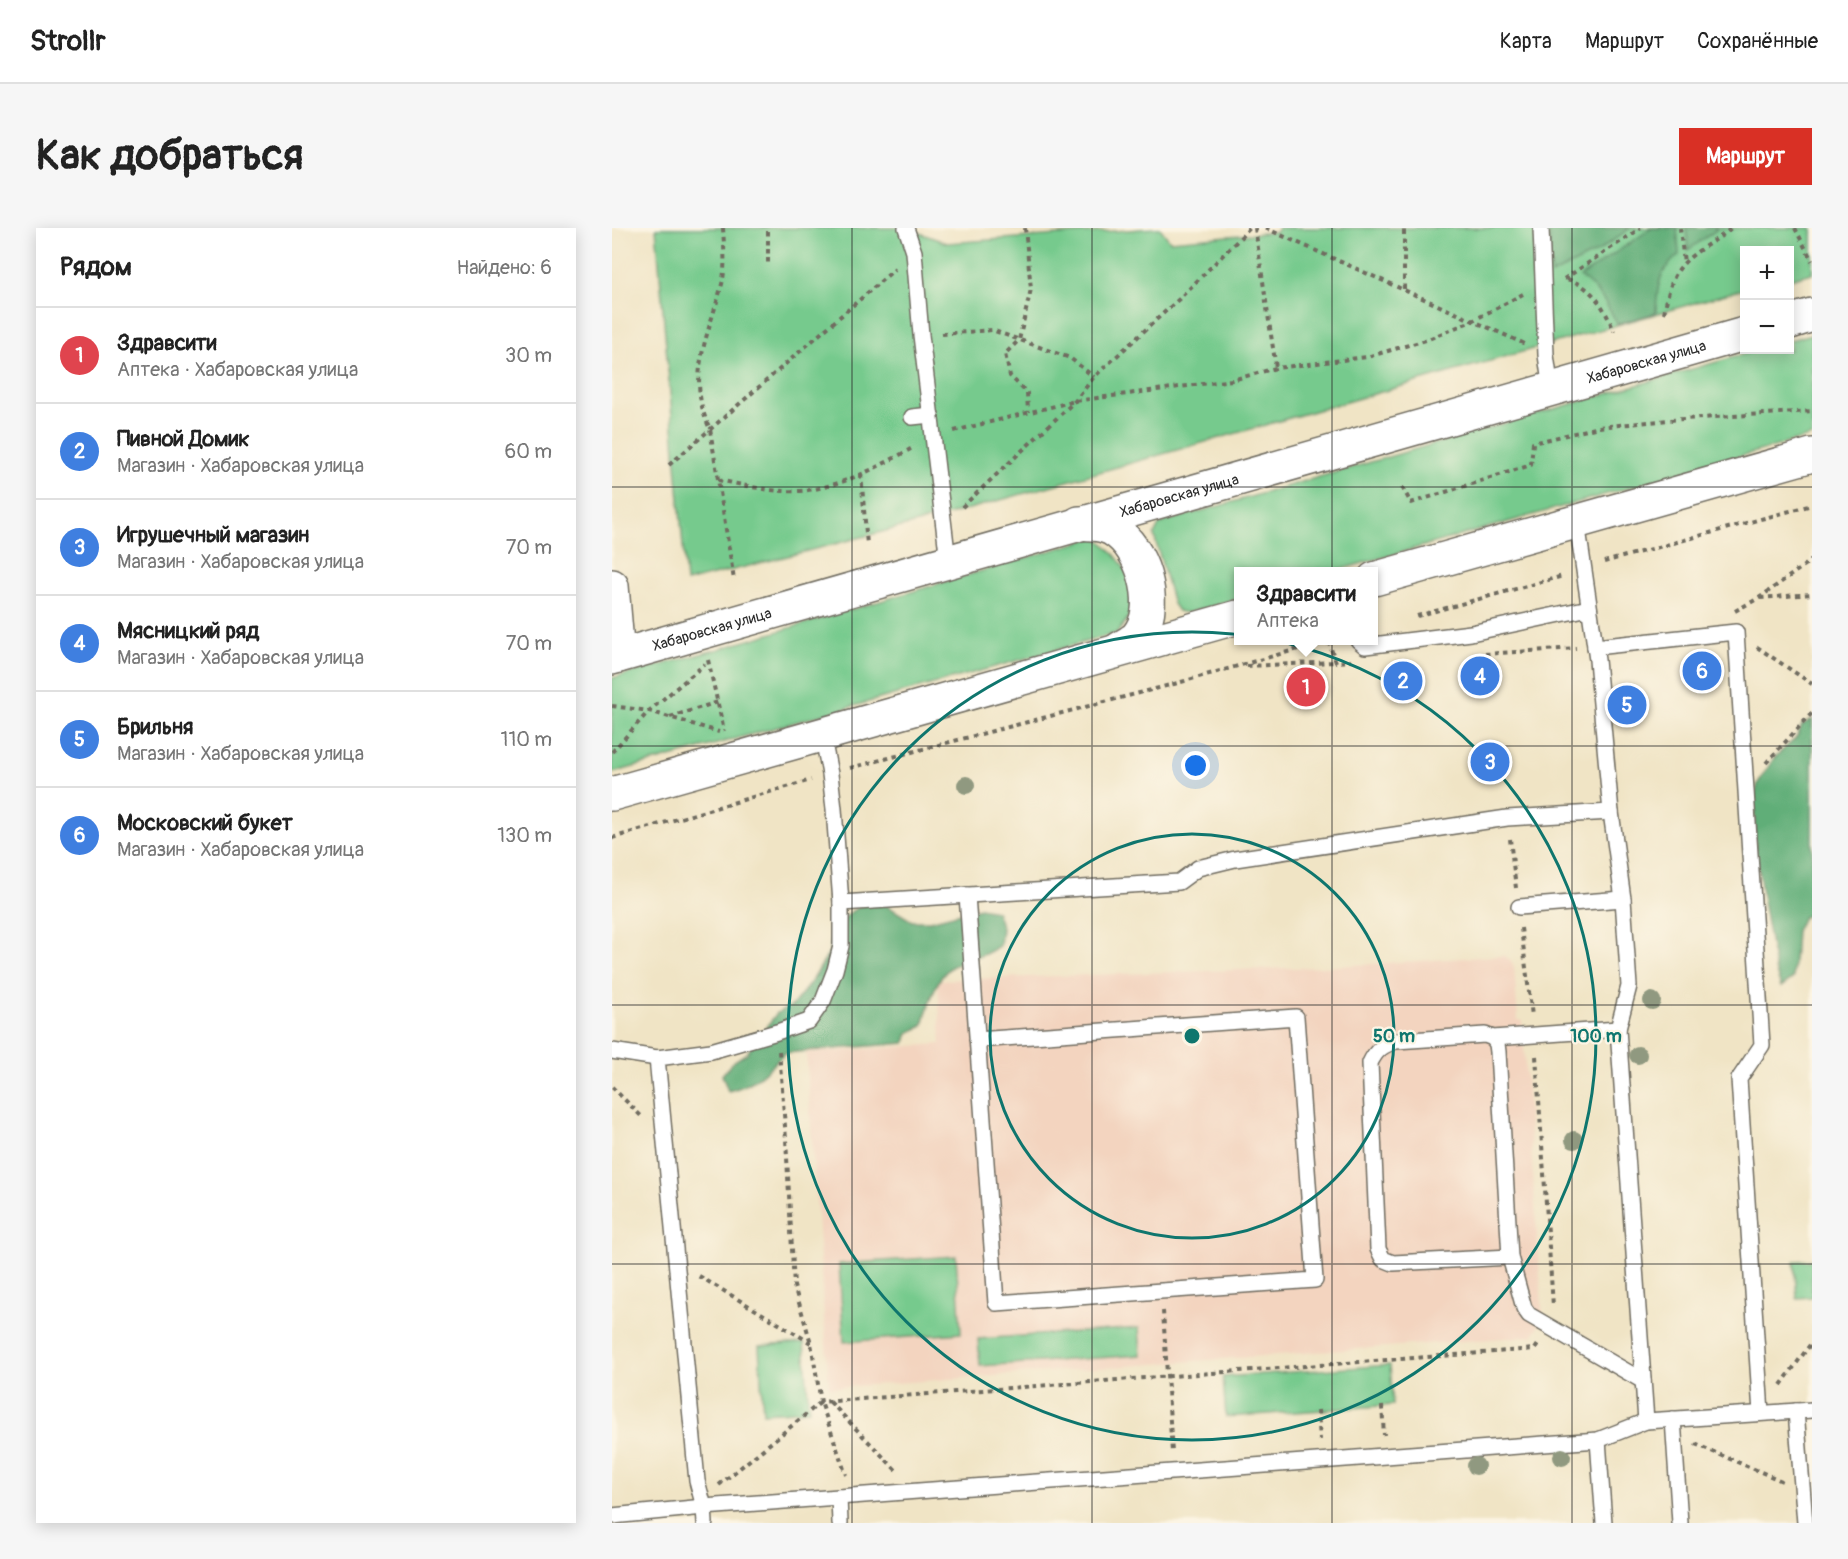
<!DOCTYPE html>
<html lang="ru">
<head>
<meta charset="utf-8">
<style>
	body { margin:0; font-family:Pangolin,sans-serif; background:#f6f6f6; color:#222 }
	.controls { position:absolute; right:18px; top:18px; display:grid; overflow:hidden; border-radius:0px; box-shadow:0 3px 15px #0003 }
	.controls button { width:54px; height:54px; display:grid; place-items:center; padding:0; border:0; border-bottom:2px solid #e0e0e0; background:#fff; color:#222; font:30px sans-serif }
	.you { position:absolute; left:584px; top:538px; width:21px; height:21px; margin:-15px; border:4px solid #fff; border-radius:50%; background:#1a73e8; box-shadow:0 0 0 9px #1a73e833 }
	.badge { display:grid; place-items:center; width:39px; height:39px; border-radius:50%; background:#d93025; color:#fff; font-size:20px; font-weight:700 }
	.pin { position:absolute; translate:-50% -50%; border:3px solid #fff; box-shadow:0 2px 6px #0006 }
	.popup { position:absolute; left:622px; top:339px; width:144px; height:78px; box-sizing:border-box; display:grid; place-content:center; border-radius:0px; background:#fff; filter:drop-shadow(0 2px 4px #0005); font-size:20px; white-space:nowrap; color:#767676 }
	.popup b { font-size:22px; color:#222 }
	.popup::after { content:''; position:absolute; left:50%; top:100%; margin-left:-12px; border:12px solid transparent; border-top-color:#fff }
	.list { margin:0; padding:0; list-style:none }
	h2 { display:flex; justify-content:space-between; align-items:center; height:78px; margin:0; padding:0 24px; font-size:26px }
	h2 small { font-size:20px; font-weight:400; color:#767676 }
	.list li { display:grid; grid-template-columns:39px 1fr auto; gap:18px; align-items:center; box-sizing:border-box; height:96px; padding:0 24px; border-top:2px solid #e0e0e0 }
	.list b { display:block; font-size:22px; white-space:nowrap }
	.list p { margin:0; font-size:20px; white-space:nowrap; color:#767676 }
	.list em { font-size:20px; font-style:normal; color:#767676 }
	.map { position:relative; flex:none; width:1200px; height:1295px; overflow:hidden; border-radius:0px }
	header { display:flex; align-items:center; gap:36px; box-sizing:border-box; height:84px; padding:0 30px; background:#fff; border-bottom:2px solid #e0e0e0 }
	header strong { font-size:28px }
	nav { display:flex; gap:33px; margin-inline-start:auto; font-size:21px }
	.intro { display:flex; align-items:center; justify-content:space-between; box-sizing:border-box; height:144px; padding:0 36px }
	h1 { margin:0; font-size:42px }
	.button { padding:15px 27px; border-radius:0px; background:#d93025; color:#fff; font-size:21px; font-weight:700 }
	main { display:flex; gap:36px; padding:0 36px }
	aside { flex:1; background:#fff; border-radius:0px; box-shadow:0 3px 15px #0003 }
	.map>svg:first-child { display:block }
</style>
</head>
<body>
<header>
<strong>Strollr</strong>
<nav><a>Карта</a><a>Маршрут</a><a>Сохранённые</a></nav>
</header>
<div class="intro"><h1>Как добраться</h1><a class="button">Маршрут</a></div>
<main>
<aside>
<h2>Рядом<small>Найдено: 6</small></h2>
<ul class="list">
<li><span class="badge" style="background:#e0444e">1</span><div><b>Здравсити</b><p>Аптека · Хабаровская улица</p></div><em>30 m</em></li>
<li><span class="badge" style="background:#3f7fe0">2</span><div><b>Пивной Домик</b><p>Магазин · Хабаровская улица</p></div><em>60 m</em></li>
<li><span class="badge" style="background:#3f7fe0">3</span><div><b>Игрушечный магазин</b><p>Магазин · Хабаровская улица</p></div><em>70 m</em></li>
<li><span class="badge" style="background:#3f7fe0">4</span><div><b>Мясницкий ряд</b><p>Магазин · Хабаровская улица</p></div><em>70 m</em></li>
<li><span class="badge" style="background:#3f7fe0">5</span><div><b>Брильня</b><p>Магазин · Хабаровская улица</p></div><em>110 m</em></li>
<li><span class="badge" style="background:#3f7fe0">6</span><div><b>Московский букет</b><p>Магазин · Хабаровская улица</p></div><em>130 m</em></li>
</ul>
</aside>
<div class="map">
<svg width="1200" height="1295" viewBox="0 0 1200 1295">
	<rect width="100%" height="100%" fill="#fcf5e5"/>
	<filter id="ink" filterUnits="userSpaceOnUse"><feTurbulence type="fractalNoise" baseFrequency=".0167" numOctaves="2"/><feDisplacementMap in="SourceGraphic" scale="12" xChannelSelector="R" yChannelSelector="G"/><feConvolveMatrix kernelMatrix="1 2 1 2 8 2 1 2 1" color-interpolation-filters="sRGB"/></filter>
	<filter id="wash" filterUnits="userSpaceOnUse"><feTurbulence type="fractalNoise" baseFrequency=".008" numOctaves="4" result="noise"/><feDisplacementMap in="SourceGraphic" scale="24" xChannelSelector="R" yChannelSelector="G"/><feGaussianBlur stdDeviation="1.35" result="paint"/><feColorMatrix in="noise" values="0 0 0 0 0 0 0 0 0 0 0 0 0 0 0 0 0 1.4 0 .05"/><feComposite in="paint" operator="in"/></filter>
	<g filter="url(#wash)">
		<rect width="100%" height="100%" fill="#f0e4c5"/>
		<polygon fill="#f3d4bf" points="885,728 893,728 898,732 902,739 906,792 910,793 931,1091 920,1108 217,1160 194,825 329,816 326,752 711,739"/>
		<g fill="#76ca8d" stroke="#507a5c" stroke-width="1.5">
			<polygon points="44,0 294,0 335,15 545,0 548,0 558,13 664,4 667,0 1200,0 1200,45 1178,51 1178,22 1132,22 1132,61 336,287 74,354"/>
			<polygon points="1200,106 1200,208 723,343 626,344 626,371 575,385 566,383 561,376 542,307 547,297 555,293 1146,122 1178,122 1178,112"/>
			<path d="M484,309C506,326 529,355 518,385C516,392 509,399 505,405L0,545V450L107,421Z"/>
			<polygon points="344,1028 349,1105 232,1114 227,1036"/>
			<polygon points="1200,1032 1200,1069 1185,1070 1182,1033"/>
			<polygon points="527,1100 529,1127 368,1138 366,1111"/>
			<polygon points="192,1115 197,1182 151,1185 147,1118"/>
			<polygon points="778,1137 781,1177 614,1189 611,1149"/>
		</g>
		<g fill="#60ae78" stroke="#466c52" stroke-width="1.5">
			<polygon points="937,0 1018,0 985,24 939,47"/>
			<path d="M1040,0H1065L1067,27C1046,43 1045,59 1044,85L1005,96C996,77 986,61 968,49Z"/>
			<polygon points="1074,0 1104,0 1104,2 1076,22"/>
			<polygon points="1200,491 1200,686 1191,689 1184,703 1181,750 1169,759 1164,745 1151,674 1143,615 1142,570 1146,555 1162,530 1184,510 1190,497"/>
			<path d="M255,675L272,676L300,693H318L368,680L384,683L390,700L388,717C371,730 363,728 345,736C324,744 316,779 311,798L296,805L293,815L173,825C154,843 143,857 116,863L110,847L121,834L135,825L165,785L180,778L200,753L217,725L220,709L228,694L240,683Z"/>
		</g>
	</g>
	<g filter="url(#ink)">
		<g fill="none" stroke-linecap="round" stroke-linejoin="round">
			<g stroke="#706c61" stroke-width="18">
				<g id="lane">
					<polyline points="294,0 302,24 309,107 336,333"/>
					<polyline points="929,0 934,127 939,162"/>
					<polyline points="300,189 319,187"/>
					<polyline points="746,412 753,418 859,405 977,380"/>
					<polyline points="983,419 1124,404 1150,817 1127,851 1149,1185"/>
					<polyline points="999,584 1011,671 1017,758 1006,801"/>
					<polyline points="355,667 384,1075 703,1052 684,789 365,812"/>
					<polyline points="229,675 567,654 586,640 623,631 895,590 999,584 985,432 965,294"/>
					<polyline points="907,679 1011,671"/>
					<path d="M881,810L885,816L886,824L898,1029L781,1035L771,1031L766,1021L758,835C764,822 771,817 784,813L873,807L881,810L1006,801L1034,1193"/>
					<polyline points="0,823 45,830"/>
					<polyline points="898,1029 912,1080 917,1087 1031,1153"/>
					<polyline points="1184,1183 1193,1295"/>
					<polyline points="1061,1191 1068,1295"/>
					<polyline points="986,1212 992,1295"/>
					<polyline points="227,1269 228,1295"/>
					<polyline points="0,1288 92,1279 986,1212 1034,1193 1200,1182"/>
					<polyline points="93,1295 92,1279 85,1253 45,830 99,823 165,804 197,793 211,773 223,742 229,718 229,675 222,581 218,546 210,505"/>
				</g>
			</g>
			<g stroke="#706c61" stroke-width="36">
				<g id="secondary">
					<polyline points="1178,94 1200,87"/>
					<path d="M467,295C481,296 496,296 507,306C533,327 548,381 525,409C520,414 511,418 506,422"/>
					<polyline points="762,351 1200,227"/>
					<polyline points="0,358 6,428"/>
					<path id="s1" d="M0,430L1132,106"/>
					<polyline points="0,566 626,389"/>
				</g>
			</g>
			<g stroke="#706c61" stroke-width="4" stroke-dasharray="4.5 4.5" stroke-linecap="butt">
				<path d="M111,0C112,17 114,40 110,56C97,106 73,149 98,201L122,352"/>
				<polyline points="413,0 419,61 407,112 393,126 398,148 415,165 416,184"/>
				<polyline points="643,0 664,140"/>
				<polyline points="653,0 913,116"/>
				<polyline points="1068,0 1072,35"/>
				<polyline points="1183,0 1200,33"/>
				<polyline points="156,3 156,37"/>
				<polyline points="952,51 1029,0"/>
				<path d="M955,51C981,59 992,79 1002,103"/>
				<polyline points="792,61 792,0"/>
				<path d="M1052,85C1059,51 1062,39 1092,19C1101,13 1111,8 1119,0"/>
				<polyline points="330,106 380,102 458,130 482,149"/>
				<polyline points="342,203 463,173 620,152 664,140 755,129 814,112 862,92 911,66"/>
				<polyline points="57,237 283,41"/>
				<polyline points="249,246 255,317"/>
				<path d="M106,252C127,256 149,262 171,263C217,266 263,241 302,219"/>
				<polyline points="790,259 799,275 919,237 921,215 987,199 1057,192 1200,183"/>
				<polyline points="350,279 463,173 482,149 567,71 638,0"/>
				<polyline points="992,334 1200,277"/>
				<polyline points="1148,370 1200,366"/>
				<polyline points="1123,383 1147,370 1200,332"/>
				<polyline points="805,388 951,348"/>
				<polyline points="716,413 724,434 739,433"/>
				<polyline points="1145,419 1200,456"/>
				<polyline points="873,426 964,420"/>
				<polyline points="96,432 112,503"/>
				<polyline points="635,438 724,434"/>
				<polyline points="0,478 37,483 107,504"/>
				<polyline points="58,489 106,474"/>
				<polyline points="0,524 37,483 93,436"/>
				<polyline points="1154,535 1200,485"/>
				<polyline points="238,540 562,456 718,412"/>
				<polyline points="0,610 199,552"/>
				<polyline points="898,611 904,660"/>
				<polyline points="909,700 920,788"/>
				<polyline points="167,823 174,911 182,1058 199,1115 209,1174 923,1121 927,1115"/>
				<polyline points="924,828 941,1078"/>
				<polyline points="0,859 29,888"/>
				<polyline points="87,1048 199,1115"/>
				<polyline points="551,1083 560,1225"/>
				<polyline points="1169,1157 1200,1114"/>
				<polyline points="218,1174 286,1244"/>
				<polyline points="770,1178 772,1207"/>
				<polyline points="706,1182 708,1212"/>
				<polyline points="1083,1216 1170,1253"/>
				<polyline points="107,1257 209,1174 234,1247"/>
			</g>
			<use href="#lane" stroke="#fff" stroke-width="15"/>
			<use href="#secondary" stroke="#fff" stroke-width="33"/>
		</g>
		<g fill="#909980">
			<circle cx="354" cy="557" r="9"/>
			<circle cx="1040" cy="773" r="9"/>
			<circle cx="1026" cy="827" r="9"/>
			<circle cx="962" cy="912" r="9"/>
			<circle cx="950" cy="1229" r="9"/>
			<circle cx="864" cy="1238" r="9"/>
		</g>
	</g>
	<path fill="none" stroke="#2b2b2b" stroke-width="1.5" stroke-opacity="0.55" d="M240,0V1295M480,0V1295M720,0V1295M960,0V1295M0,259H1200M0,518H1200M0,777H1200M0,1036H1200"/>
	<g fill="none" stroke="#0f766e" stroke-width="3">
		<circle cx="580" cy="808" r="202"/>
		<circle cx="580" cy="808" r="404"/>
	</g>
	<g text-anchor="middle" stroke-width="4.5" stroke-linejoin="round" paint-order="stroke">
		<g font-size="15" fill="#2b2b2b" stroke="#fcf5e5">
			<text dy="5" stroke="none"><textPath href="#s1" startOffset="1076">Хабаровская улица</textPath></text>
			<text dy="5" stroke="none"><textPath href="#s1" startOffset="590">Хабаровская улица</textPath></text>
			<text dy="5" stroke="none"><textPath href="#s1" startOffset="104">Хабаровская улица</textPath></text>
		</g>
	</g>
	<circle cx="580" cy="808" r="9" fill="#0f766e" stroke="#fcf5e5" stroke-width="3"/>
	<g font-size="18" text-anchor="middle" font-weight="bold" fill="#0f766e" stroke="#fcf5e5" stroke-width="4.5" stroke-linejoin="round" paint-order="stroke">
		<text x="782" y="814">50 m</text>
		<text x="984" y="814">100 m</text>
	</g>
</svg>
<div class="controls">
<button>+</button>
<button>−</button>
</div>
<div class="you"></div>
<div class="pin badge" style="left:694px;top:459px;background:#e0444e">1</div>
<div class="popup"><b>Здравсити</b>Аптека</div>
<div class="pin badge" style="left:791px;top:453px;background:#3f7fe0">2</div>
<div class="pin badge" style="left:878px;top:534px;background:#3f7fe0">3</div>
<div class="pin badge" style="left:868px;top:448px;background:#3f7fe0">4</div>
<div class="pin badge" style="left:1015px;top:477px;background:#3f7fe0">5</div>
<div class="pin badge" style="left:1090px;top:443px;background:#3f7fe0">6</div>
</div>
</main>
</body>
</html>
